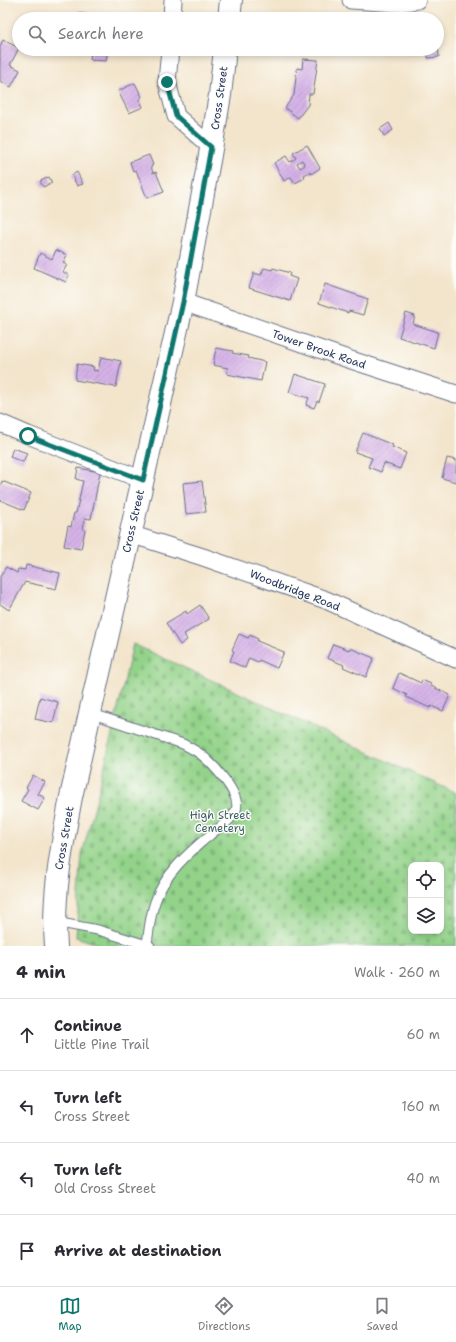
<!DOCTYPE html>
<html lang="en">
<head>
<meta charset="utf-8">
<style>
	body { margin:0; font-family:"Shantell Sans",sans-serif; background:#f2f2f3; color:#2b2b33 }
	.controls { position:absolute; right:12px; bottom:12px; display:grid; overflow:hidden; border-radius:8px; box-shadow:0 2px 6px #0003 }
	.controls button { width:36px; height:36px; display:grid; place-items:center; padding:0; border:0; border-bottom:1px solid #e1e1e2; background:#fff; color:#2b2b33; font:20px sans-serif }
	.stop { position:absolute; width:12px; height:12px; margin:-9px; border:3px solid #0f766e; border-radius:50%; background:#fff }
	.stop.end { background:#0f766e; border-color:#fff; box-shadow:0 1px 4px #0008 }
	.list { margin:0; padding:0; list-style:none }
	h2 { display:flex; justify-content:space-between; align-items:center; height:52px; margin:0; padding:0 16px; font-size:17px }
	h2 small { font-size:13px; font-weight:400; color:#7c7c81 }
	.list li { display:grid; grid-template-columns:26px 1fr auto; gap:12px; align-items:center; box-sizing:border-box; height:72px; padding:0 16px; border-top:1px solid #e1e1e2 }
	.list b { display:block; font-size:15px; white-space:nowrap }
	.list p { margin:0; font-size:13px; white-space:nowrap; color:#7c7c81 }
	.list em { font-size:13px; font-style:normal; color:#7c7c81 }
	.icon { flex:none; width:22px; height:22px; fill:none; stroke:currentColor; stroke-width:2; stroke-linecap:round; stroke-linejoin:round }
	.map { position:relative; flex:none; width:456px; height:946px; overflow:hidden }
	.search { position:absolute; background:#fff; box-shadow:0 2px 6px #0003; left:12px; right:12px; top:12px; height:44px; display:flex; align-items:center; gap:10px; box-sizing:border-box; padding:0 14px; border-radius:22px; color:#7c7c81; font-size:15px }
	.sheet { height:340px; background:#fff }
	nav { display:flex; justify-content:space-around; align-items:center; box-sizing:border-box; height:56px; border-top:1px solid #e1e1e2; background:#fff; font-size:11px; color:#7c7c81 }
	nav a { display:grid; justify-items:center; gap:2px }
	nav .on { color:#0f766e }
	.map>svg:first-child { display:block }
</style>
</head>
<body>
<div class="map">
<svg width="456" height="946" viewBox="0 0 456 946">
	<defs>
		<pattern id="cemetery-stones" width="16" height="16" patternUnits="userSpaceOnUse"><rect width="16" height="16" fill="#93d389"/><path d="M2 7V4a2 2 0 0 1 4 0v3zM10 15v-3a2 2 0 0 1 4 0v3z" fill="#7eb579"/></pattern>
		<pattern id="building-hatch" width="6" height="6" patternUnits="userSpaceOnUse"><rect width="6" height="6" fill="#d6b2e7"/><path d="M-1 1l2-2M0 6l6-6M5 7l2-2" fill="none" stroke="#b799c9"/></pattern>
	</defs>
	<rect width="100%" height="100%" fill="#fdfcf7"/>
	<filter id="ink" filterUnits="userSpaceOnUse"><feTurbulence type="fractalNoise" baseFrequency=".025" numOctaves="2"/><feDisplacementMap in="SourceGraphic" scale="8" xChannelSelector="R" yChannelSelector="G"/><feConvolveMatrix kernelMatrix="1 2 1 2 8 2 1 2 1" color-interpolation-filters="sRGB"/></filter>
	<filter id="wash" filterUnits="userSpaceOnUse"><feTurbulence type="fractalNoise" baseFrequency=".012" numOctaves="4" result="noise"/><feDisplacementMap in="SourceGraphic" scale="16" xChannelSelector="R" yChannelSelector="G"/><feGaussianBlur stdDeviation="0.9" result="paint"/><feColorMatrix in="noise" values="0 0 0 0 0 0 0 0 0 0 0 0 0 0 0 0 0 1.4 0 .05"/><feComposite in="paint" operator="in"/></filter>
	<g filter="url(#wash)">
		<rect width="100%" height="100%" fill="#f3e5cc"/>
		<path fill="url(#cemetery-stones)" stroke="#578174" fill-rule="evenodd" d="M133,644L456,793V946H104L76,937L82,854L97,798ZM411,865H441V931H411Z"/>
		<g id="blocks">
			<g fill="url(#building-hatch)" fill-rule="evenodd">
				<polygon points="78,13 92,15 91,19 78,19"/>
				<polygon points="3,40 19,48 10,65 20,70 11,87 0,81 0,46"/>
				<polygon points="437,44 438,44 439,57 428,58 428,51 403,54 403,49 437,49"/>
				<polygon points="91,49 108,49 106,61 90,60"/>
				<polygon points="303,59 318,60 313,94 309,94 308,105 298,118 285,108 294,95 297,68 302,69"/>
				<polygon points="135,83 142,97 139,99 143,107 129,113 118,91"/>
				<polygon points="389,123 393,130 384,136 380,129"/>
				<path d="M307,145L320,168L311,174L310,172L304,175L305,178L295,183L291,177L284,181L274,163L286,156L290,162L296,158L293,153ZM302,160L305,165L300,168L297,163Z"/>
				<polygon points="149,155 153,165 151,166 153,173 156,172 164,192 147,198 136,170 133,171 130,162"/>
				<polygon points="77,172 83,184 77,186 72,175"/>
				<polygon points="49,177 52,183 43,187 40,181"/>
				<polygon points="56,250 67,255 63,263 67,265 63,272 69,275 66,282 34,268 40,253 52,259"/>
				<polygon points="264,268 272,270 273,268 290,273 289,276 297,279 290,301 249,288 254,273 261,275"/>
				<polygon points="325,284 368,299 363,315 349,311 348,313 319,303"/>
				<polygon points="406,313 415,316 413,324 438,332 434,348 399,337"/>
				<polygon points="216,348 233,351 232,353 249,356 248,358 265,362 261,381 227,374 228,368 213,365"/>
				<polygon points="101,357 121,361 116,387 75,380 77,364 94,367 93,370 98,371"/>
				<polygon points="295,374 325,384 319,402 317,401 314,408 306,405 309,398 289,392"/>
				<polygon points="363,433 393,445 392,447 406,453 400,469 384,463 381,472 368,467 372,458 355,452"/>
				<polygon points="13,448 27,453 23,462 10,457"/>
				<polygon points="447,458 456,460 456,482 442,478"/>
				<polygon points="78,468 100,472 91,519 85,518 83,529 85,530 81,549 64,546 68,526 71,527 74,513 76,513 83,481 76,479"/>
				<polygon points="2,481 31,493 24,510 0,500 0,487"/>
				<polygon points="202,481 206,512 186,514 183,483"/>
				<polygon points="26,565 60,573 56,589 25,582 9,610 0,604 0,577 6,567 17,573 18,569 25,570"/>
				<polygon points="200,605 209,619 184,634 187,640 180,645 166,623 186,611 187,614"/>
				<polygon points="239,634 248,638 250,635 258,639 257,641 284,652 277,668 259,660 258,662 249,658 245,668 230,661 234,651 232,650"/>
				<polygon points="333,644 349,650 350,648 374,658 366,677 343,667 344,665 327,658"/>
				<polygon points="399,673 421,683 422,680 431,684 431,686 450,695 443,711 431,706 430,708 406,697 407,695 393,688"/>
				<polygon points="40,697 58,702 53,723 35,719"/>
				<polygon points="33,775 45,782 38,794 45,798 38,810 21,801 28,789 26,788"/>
			</g>
		</g>
	</g>
	<g filter="url(#ink)">
		<use href="#blocks" fill-opacity="0" stroke="#676f84" stroke-width="1"/>
		<g fill="none" stroke-linecap="round" stroke-linejoin="round">
			<g stroke="#676f84" stroke-width="11">
				<g id="lane">
					<path d="M90,713L183,744C189,747 194,750 199,753C211,762 242,794 236,810C232,821 219,827 210,835C188,853 164,875 155,902C150,916 149,930 147,944"/>
					<polyline points="55,922 98,930 150,946"/>
				</g>
			</g>
			<g stroke="#676f84" stroke-width="19">
				<g id="street">
					<polyline points="351,0 397,3 417,0"/>
					<polyline points="172,19 173,0"/>
					<polyline points="170,49 167,82 176,116 211,147"/>
					<polyline points="183,302 348,359 456,394"/>
					<polyline points="0,423 28,435 143,480"/>
					<polyline points="130,534 203,557 326,600 456,659"/>
				</g>
			</g>
			<g stroke="#676f84" stroke-width="24">
				<g id="secondary">
					<polyline points="229,19 231,0"/>
					<path d="M56,946C52,896 62,846 71,797L183,302L210,155L220,95L225,49"/>
				</g>
			</g>
			<use href="#lane" stroke="#fff" stroke-width="9"/>
			<use href="#street" stroke="#fff" stroke-width="17"/>
			<use href="#secondary" stroke="#fff" stroke-width="22"/>
		</g>
	</g>
	<g fill="none" stroke-linecap="round" stroke-linejoin="round" filter="url(#ink)">
		<polyline stroke="#0f766e" stroke-width="5" points="28,436 143,480 183,302 211,147 176,116 167,82"/>
	</g>
	<g text-anchor="middle" stroke-width="3" stroke-linejoin="round" paint-order="stroke">
		<g font-size="11" fill="#1b2f5e" stroke="#fdfcf7">
			<text transform="translate(219 98) rotate(-82)" y="4">Cross Street</text>
			<text transform="translate(319 349) rotate(19)" y="4">Tower Brook Road</text>
			<text transform="translate(133 521) rotate(-77)" y="4">Cross Street</text>
			<text transform="translate(295 590) rotate(21)" y="4">Woodbridge Road</text>
			<text transform="translate(64 838) rotate(-80)" y="4">Cross Street</text>
		</g>
		<g font-size="11" fill="#3f606b" stroke="#fdfcf7">
			<text x="220" y="819">High Street<tspan x="220" dy="13">Cemetery</tspan></text>
		</g>
	</g>
</svg>
<div class="controls">
<button><svg class="icon" aria-label="locate" viewBox="0 0 24 24"><circle cx="12" cy="12" r="6"/><path d="M12 2v4M12 18v4M2 12h4M18 12h4"/></svg></button>
<button><svg class="icon" aria-label="layers" viewBox="0 0 24 24"><path d="M12 4l9 5-9 5-9-5zM3 14l9 5 9-5"/></svg></button>
</div>
<div class="stop" style="left:28px;top:436px"></div>
<div class="stop end" style="left:167px;top:82px"></div>
<div class="search"><svg class="icon" aria-label="search" viewBox="0 0 24 24"><circle cx="10" cy="10" r="6"/><path d="M15 15l6 6"/></svg>Search here</div>
</div>
<section class="sheet">
<h2>4 min<small>Walk · 260 m</small></h2>
<ul class="list">
<li><svg class="icon" aria-label="ahead" viewBox="0 0 24 24"><path d="M12 20V5M6 11l6-6 6 6"/></svg><div><b>Continue</b><p>Little Pine Trail</p></div><em>60 m</em></li>
<li><svg class="icon" aria-label="left" viewBox="0 0 24 24"><path d="M17 20v-9H6M10 6l-5 5 5 5"/></svg><div><b>Turn left</b><p>Cross Street</p></div><em>160 m</em></li>
<li><svg class="icon" aria-label="left" viewBox="0 0 24 24"><path d="M17 20v-9H6M10 6l-5 5 5 5"/></svg><div><b>Turn left</b><p>Old Cross Street</p></div><em>40 m</em></li>
<li><svg class="icon" aria-label="arrive" viewBox="0 0 24 24"><path d="M6 21V4h12l-3 4 3 4H6"/></svg><div><b>Arrive at destination</b></div></li>
</ul>
</section>
<nav>
<a class="on"><svg class="icon" aria-label="map" viewBox="0 0 24 24"><path d="M3 6l6-2 6 2 6-2v14l-6 2-6-2-6 2zM9 4v14M15 6v14"/></svg>Map</a>
<a><svg class="icon" aria-label="directions" viewBox="0 0 24 24"><path d="M12 3l9 9-9 9-9-9zM9 14v-3h6M13 9l2 2-2 2"/></svg>Directions</a>
<a><svg class="icon" aria-label="saved" viewBox="0 0 24 24"><path d="M7 4h10v16l-5-4-5 4z"/></svg>Saved</a>
</nav>
</body>
</html>
